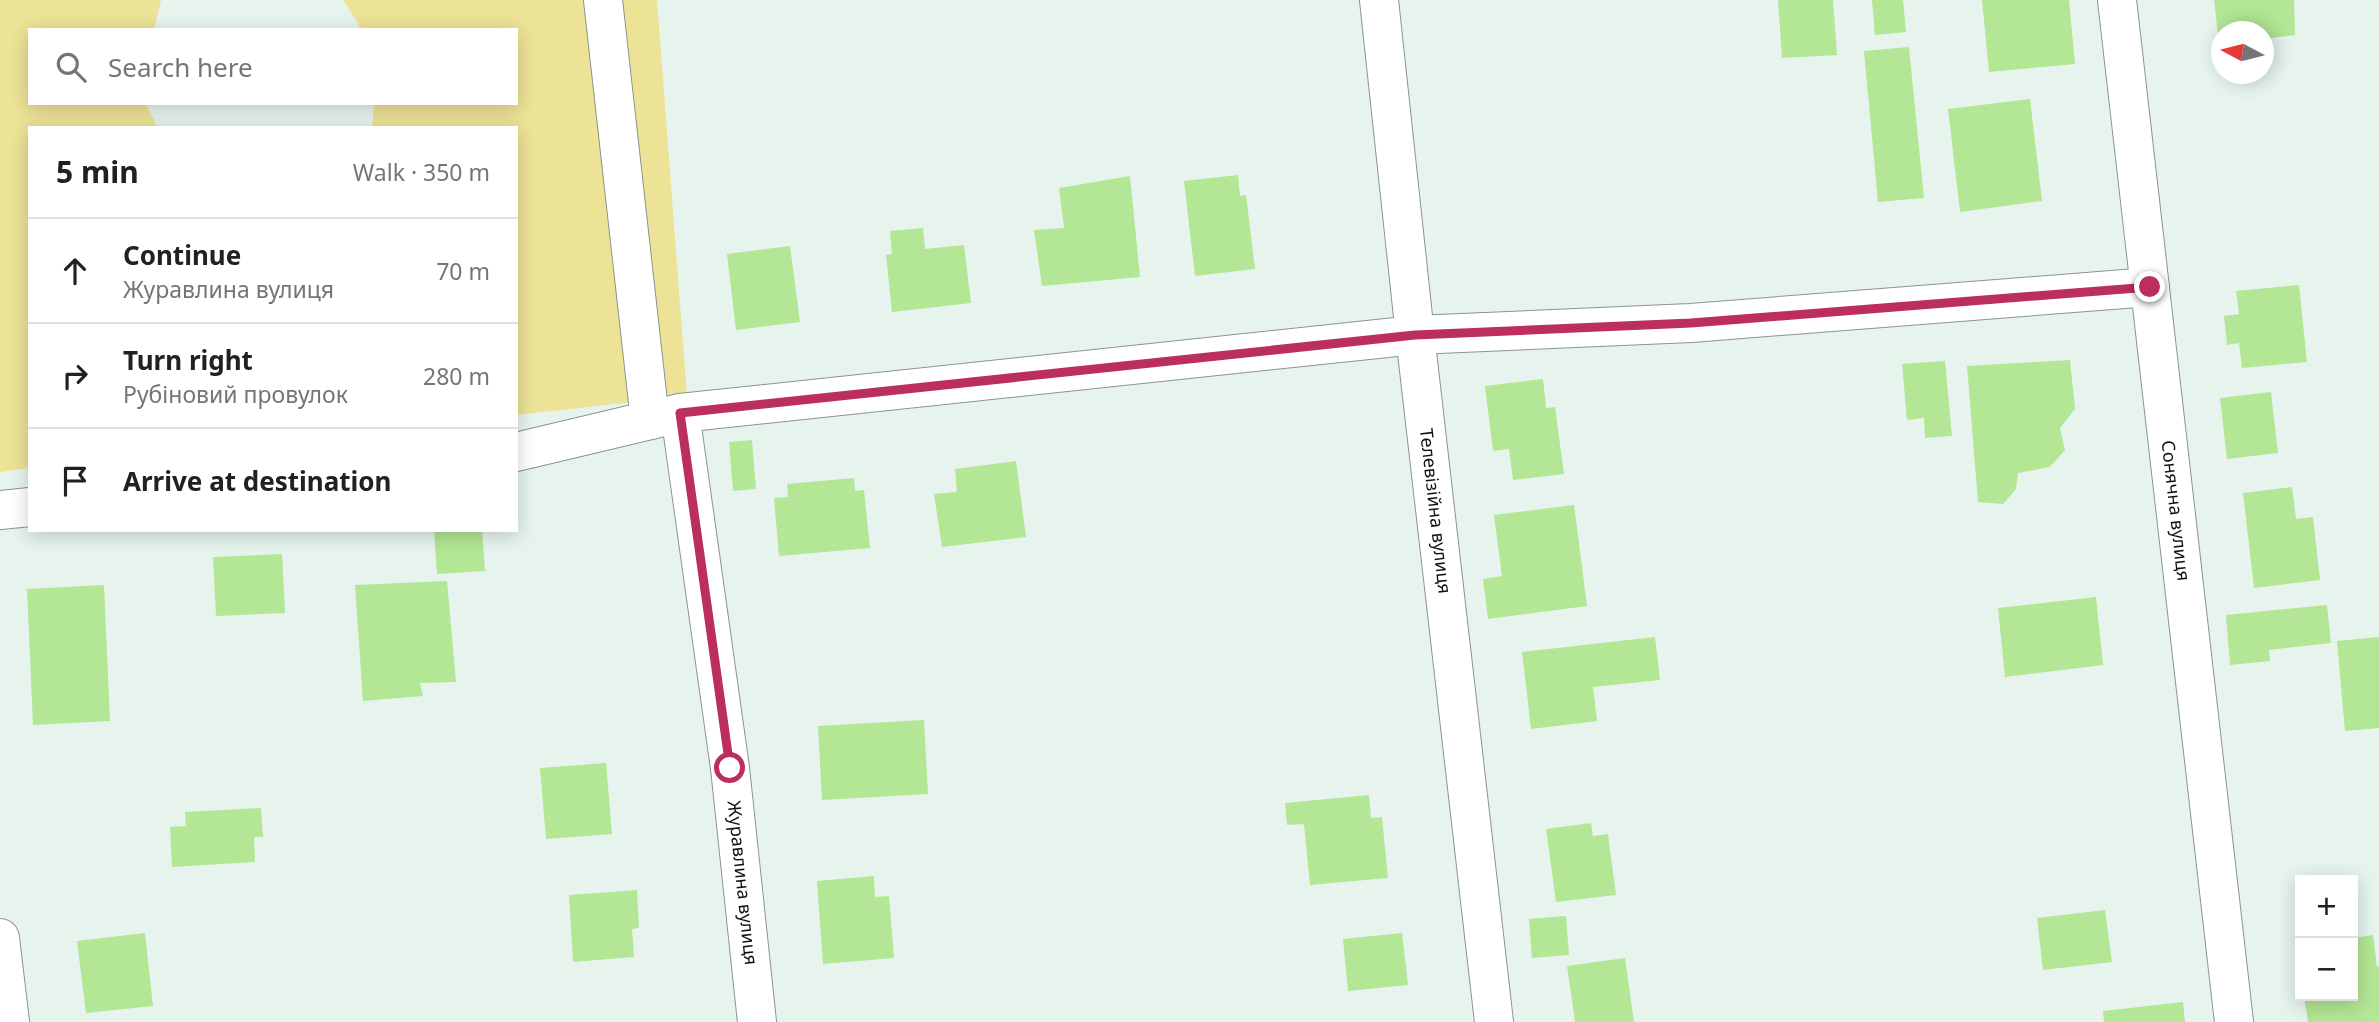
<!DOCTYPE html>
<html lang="en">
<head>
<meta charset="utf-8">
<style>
	body { margin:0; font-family:"Noto Sans",sans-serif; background:#f6f6f6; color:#202124 }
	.controls { position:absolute; right:21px; bottom:21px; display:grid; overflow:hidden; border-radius:0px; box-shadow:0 4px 18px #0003 }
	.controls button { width:63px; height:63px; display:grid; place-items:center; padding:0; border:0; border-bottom:2px solid #e0e0e0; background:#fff; color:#202124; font:35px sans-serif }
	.compass { position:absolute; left:2211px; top:21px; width:63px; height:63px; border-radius:50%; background:#fff; box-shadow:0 4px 18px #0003; rotate:277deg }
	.stop { position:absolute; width:21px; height:21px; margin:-16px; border:5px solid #bc2e5b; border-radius:50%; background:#fff }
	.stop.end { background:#bc2e5b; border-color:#fff; box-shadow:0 2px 7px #0008 }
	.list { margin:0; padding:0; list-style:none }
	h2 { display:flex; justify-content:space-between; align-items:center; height:91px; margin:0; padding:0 28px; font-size:30px }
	h2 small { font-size:23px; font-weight:400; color:#757577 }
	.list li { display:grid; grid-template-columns:46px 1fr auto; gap:21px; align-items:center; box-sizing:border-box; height:105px; padding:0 28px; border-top:2px solid #e0e0e0 }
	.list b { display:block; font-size:26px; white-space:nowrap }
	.list p { margin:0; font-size:23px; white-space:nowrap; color:#757577 }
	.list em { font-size:23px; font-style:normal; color:#757577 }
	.icon { flex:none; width:38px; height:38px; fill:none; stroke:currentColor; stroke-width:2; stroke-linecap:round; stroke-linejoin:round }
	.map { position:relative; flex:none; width:2379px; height:1022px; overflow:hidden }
	.search { position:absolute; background:#fff; box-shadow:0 4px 18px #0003; left:28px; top:28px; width:490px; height:77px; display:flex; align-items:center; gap:18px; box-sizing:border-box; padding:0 24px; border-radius:0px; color:#757577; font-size:26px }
	.panel { position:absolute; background:#fff; box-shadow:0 4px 18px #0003; left:28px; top:126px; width:490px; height:406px; border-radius:0px }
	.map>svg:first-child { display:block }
</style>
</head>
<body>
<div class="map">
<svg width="2379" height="1022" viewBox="0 0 2379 1022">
	<rect width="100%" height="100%" fill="#e7f4ee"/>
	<g fill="#ece396">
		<polygon points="0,0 161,0 154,30 30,30 30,103 145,103 158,128 30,128 30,468 0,472"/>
		<polygon points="343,0 657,0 687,396 516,415 516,128 372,128 374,103 516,103 516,30 362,30"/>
	</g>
	<g fill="#b3e695">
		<polygon points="1778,0 1833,0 1837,55 1782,58"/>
		<polygon points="1872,0 1903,0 1906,32 1875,35"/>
		<polygon points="1982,0 2069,0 2075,64 1989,72"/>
		<polygon points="2214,0 2294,0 2295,35 2264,39 2264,32 2222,32 2222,44 2219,44"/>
		<polygon points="1909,47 1924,198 1878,202 1864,51"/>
		<polygon points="2030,99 2042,201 1960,212 1948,109"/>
		<polygon points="1238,175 1240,196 1246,195 1255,269 1195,276 1184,181"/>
		<polygon points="1130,176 1140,277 1042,286 1034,230 1064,228 1059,188"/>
		<polygon points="923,228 925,249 964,245 971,303 892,312 886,255 892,254 890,231"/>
		<polygon points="790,246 800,322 736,330 727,254"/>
		<polygon points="2299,285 2307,362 2242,368 2239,343 2227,345 2224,316 2239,314 2236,291"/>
		<polygon points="2070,360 2075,409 2060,428 2065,450 2050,467 2018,473 2016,489 2003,504 1978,502 1967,366"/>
		<polygon points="1945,361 1952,436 1925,438 1924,418 1907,420 1902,364"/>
		<polygon points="1543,379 1546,408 1555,407 1564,474 1513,480 1509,449 1493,451 1485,386"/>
		<polygon points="2271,392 2278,453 2227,459 2220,398"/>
		<polygon points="752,440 756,489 733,491 729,442"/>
		<polygon points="1016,461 1026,537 942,547 934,494 957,492 955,469"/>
		<polygon points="854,478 855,491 864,490 870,548 779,556 774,498 788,497 787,484"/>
		<polygon points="2292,487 2296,519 2313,517 2320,580 2254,588 2243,493"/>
		<polygon points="1574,505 1587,606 1488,619 1483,579 1502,576 1494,515"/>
		<polygon points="434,530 482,530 485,571 437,574"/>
		<polygon points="282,554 285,613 216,616 213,557"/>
		<polygon points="447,581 456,682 420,683 423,696 363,701 355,585"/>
		<polygon points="104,585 110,721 33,725 27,589"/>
		<polygon points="2096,597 2103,665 2005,677 1998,608"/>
		<polygon points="2327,605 2331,643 2269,650 2270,661 2230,665 2226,615"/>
		<polygon points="1655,637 1660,680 1593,687 1597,721 1531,729 1522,652"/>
		<polygon points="2379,637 2379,728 2345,731 2337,641"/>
		<polygon points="924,720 928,794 822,800 818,726"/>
		<polygon points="606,763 612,834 546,839 540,768"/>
		<polygon points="1369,795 1371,818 1382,817 1388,878 1310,885 1304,824 1287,825 1285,803"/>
		<polygon points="261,808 263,837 254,837 255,862 172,867 170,827 186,826 185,812"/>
		<polygon points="1591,823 1593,836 1608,834 1616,895 1556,902 1546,829"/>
		<polygon points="874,876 875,897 889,896 894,958 823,964 817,881"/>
		<polygon points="637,890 639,928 632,929 634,957 573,962 569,895"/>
		<polygon points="2105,910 2112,962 2043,970 2037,918"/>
		<polygon points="1566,916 1569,955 1532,958 1529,919"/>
		<polygon points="145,933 153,1006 86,1013 77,941"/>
		<polygon points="1402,933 1408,985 1348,991 1343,939"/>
		<polygon points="2373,935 2377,967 2379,966 2379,1022 2308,1022 2304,996 2353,996 2353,938"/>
		<polygon points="1625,958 1634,1022 1575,1022 1567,966"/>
		<polygon points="2183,1002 2185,1022 2104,1022 2103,1011"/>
	</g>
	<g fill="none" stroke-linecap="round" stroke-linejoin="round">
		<g stroke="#8a9590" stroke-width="40">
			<g id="street">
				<polyline points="603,0 650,420"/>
				<path id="s1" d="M1379,0L1415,335L1494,1022"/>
				<path id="s2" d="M2117,0L2234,1022"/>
				<path id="s3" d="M680,413L730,768L757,1022"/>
				<polyline points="516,452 680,413 1415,335 1691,323 2150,287"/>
				<polyline points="0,510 30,507"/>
				<polyline points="0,938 10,1022"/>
			</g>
		</g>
		<use href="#street" stroke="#fff" stroke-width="38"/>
	</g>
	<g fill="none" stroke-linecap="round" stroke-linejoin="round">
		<polyline stroke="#bc2e5b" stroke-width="9" points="730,768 680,413 1415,335 1691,323 2150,287"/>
	</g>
	<g text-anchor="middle" stroke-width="6" stroke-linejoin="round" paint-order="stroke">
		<g font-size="18" fill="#0e1311" stroke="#fafffc">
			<text dy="6" stroke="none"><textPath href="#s1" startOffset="514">Телевізійна вулиця</textPath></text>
			<text dy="6" stroke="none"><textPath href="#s2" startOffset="514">Сонячна вулиця</textPath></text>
			<text dy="6" stroke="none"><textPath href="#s3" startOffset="474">Журавлина вулиця</textPath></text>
		</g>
	</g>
</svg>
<div class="controls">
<button>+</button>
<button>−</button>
</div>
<svg class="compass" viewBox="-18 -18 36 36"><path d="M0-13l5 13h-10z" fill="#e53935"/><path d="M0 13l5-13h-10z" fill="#757577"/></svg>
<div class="stop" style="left:730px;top:768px"></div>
<div class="stop end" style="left:2150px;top:287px"></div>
<div class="search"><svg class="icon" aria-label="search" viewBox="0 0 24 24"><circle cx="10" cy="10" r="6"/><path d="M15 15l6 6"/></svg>Search here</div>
<section class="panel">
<h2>5 min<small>Walk · 350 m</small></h2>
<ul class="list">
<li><svg class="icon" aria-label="ahead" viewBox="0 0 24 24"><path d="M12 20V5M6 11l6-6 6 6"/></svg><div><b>Continue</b><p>Журавлина вулиця</p></div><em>70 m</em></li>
<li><svg class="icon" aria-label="right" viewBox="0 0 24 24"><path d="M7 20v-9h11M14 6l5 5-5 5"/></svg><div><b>Turn right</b><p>Рубіновий провулок</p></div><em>280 m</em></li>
<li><svg class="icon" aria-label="arrive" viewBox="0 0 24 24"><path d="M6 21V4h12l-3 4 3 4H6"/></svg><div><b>Arrive at destination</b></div></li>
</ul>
</section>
</div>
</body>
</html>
